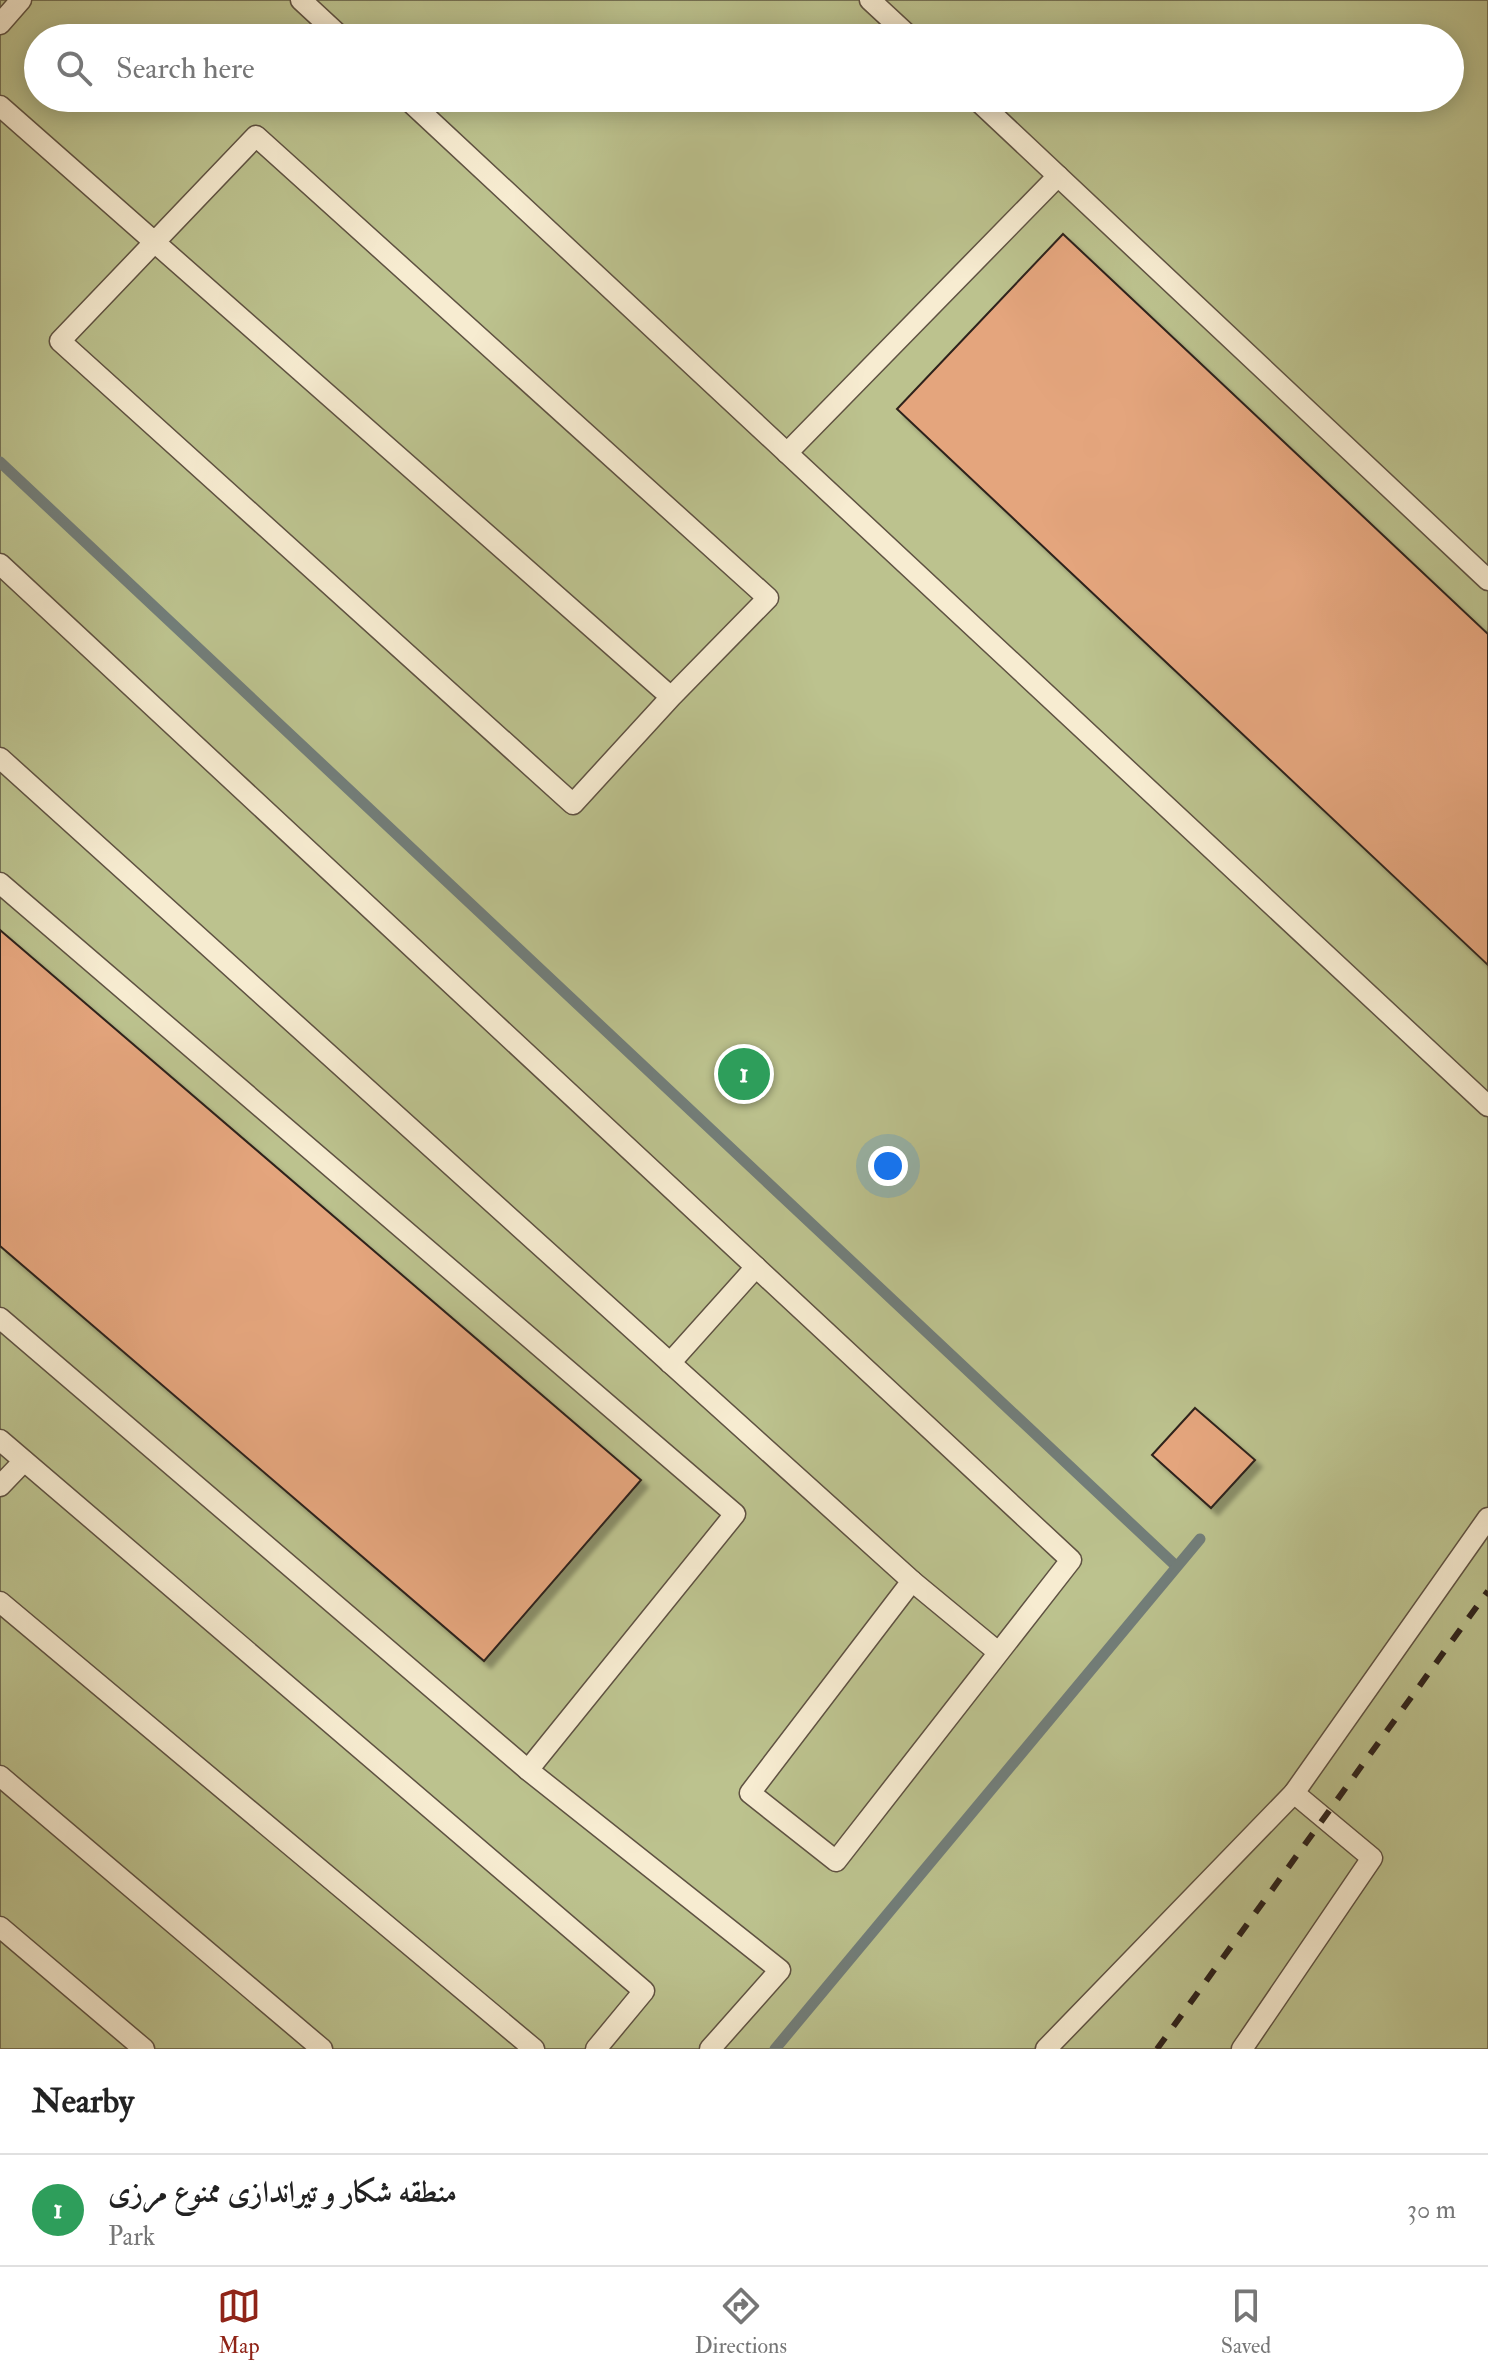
<!DOCTYPE html>
<html lang="en">
<head>
<meta charset="utf-8">
<style>
	body { margin:0; font-family:"IM FELL Double Pica",Amiri,serif; background:#f2f2f2; color:#222 }
	.you { position:absolute; left:888px; top:1166px; width:28px; height:28px; margin:-20px; border:6px solid #fff; border-radius:50%; background:#1a73e8; box-shadow:0 0 0 12px #1a73e833 }
	.badge { display:grid; place-items:center; width:52px; height:52px; border-radius:50%; background:#8f2418; color:#fff; font-size:26px; font-weight:700 }
	.pin { position:absolute; translate:-50% -50%; border:4px solid #fff; box-shadow:0 2px 8px #0006 }
	.list { margin:0; padding:0; list-style:none }
	h2 { display:flex; justify-content:space-between; align-items:center; height:104px; margin:0; padding:0 32px; font-size:34px }
	h2 small { font-size:26px; font-weight:400; color:#767676 }
	.list li { display:grid; grid-template-columns:52px 1fr auto; gap:24px; align-items:center; box-sizing:border-box; height:112px; padding:0 32px; border-top:2px solid #e0e0e0 }
	.list b { display:block; font-size:30px; white-space:nowrap }
	.list p { margin:0; font-size:26px; white-space:nowrap; color:#767676 }
	.list em { font-size:26px; font-style:normal; color:#767676 }
	.icon { flex:none; width:44px; height:44px; fill:none; stroke:currentColor; stroke-width:2; stroke-linecap:round; stroke-linejoin:round }
	.map { position:relative; flex:none; width:1488px; height:2049px; overflow:hidden }
	.search { position:absolute; background:#fff; box-shadow:0 4px 20px #0003; left:24px; right:24px; top:24px; height:88px; display:flex; align-items:center; gap:20px; box-sizing:border-box; padding:0 28px; border-radius:44px; color:#767676; font-size:30px }
	.sheet { height:216px; background:#fff }
	nav { display:flex; justify-content:space-around; align-items:center; box-sizing:border-box; height:112px; border-top:2px solid #e0e0e0; background:#fff; font-size:22px; color:#767676 }
	nav a { display:grid; justify-items:center; gap:4px }
	nav .on { color:#8f2418 }
	.map>svg:first-child { display:block }
</style>
</head>
<body>
<div class="map">
<svg width="1488" height="2049" viewBox="0 0 1488 2049">
	<defs>
		<filter id="shadow"><feDropShadow dx="7" dy="7" stdDeviation="2" flood-color="#0004"/></filter>
	</defs>
	<rect width="100%" height="100%" fill="#f2e1b8"/>
	<filter id="stains"><feTurbulence type="fractalNoise" baseFrequency=".0025" numOctaves="4"/><feColorMatrix values="0 0 0 0 .2 0 0 0 0 .09 0 0 0 0 .02 0 0 0 .5 -.17"/></filter>
	<radialGradient id="worn" r=".72"><stop offset=".6" stop-color="#630" stop-opacity="0"/><stop offset="1" stop-color="#630" stop-opacity=".3"/></radialGradient>
	<path fill="#bcc28e" stroke="#757254" stroke-width="2" fill-rule="evenodd" d="M0,0H1488V2049H0ZM38,38H1450V98H38Z"/>
	<g fill="none" stroke-linecap="round" stroke-linejoin="round">
		<g stroke="#727e7a" stroke-width="11">
			<polyline points="0,462 1176,1566"/>
			<polyline points="775,2049 1200,1539"/>
		</g>
	</g>
	<g fill="#e4a57d" stroke="#2e221b" stroke-width="2" filter="url(#shadow)">
		<polygon points="1063,234 1488,634 1488,965 897,409"/>
		<polygon points="0,930 641,1480 484,1661 0,1246"/>
		<polygon points="1195,1408 1255,1460 1211,1508 1152,1455"/>
	</g>
	<g fill="none" stroke-linecap="round" stroke-linejoin="round">
		<g stroke="#5f5242" stroke-width="23">
			<g id="service">
				<polyline points="301,0 342,38"/>
				<polyline points="870,0 911,38"/>
				<polyline points="0,24 21,0"/>
				<polyline points="406,98 1488,1106"/>
				<polyline points="975,98 1488,580"/>
				<polyline points="0,106 671,697 573,804 60,341 256,136 768,598 671,697"/>
				<polyline points="787,453 1058,176"/>
				<polyline points="0,564 1071,1560 836,1861 750,1793 912,1581 0,758"/>
				<polyline points="0,883 735,1514 528,1770"/>
				<polyline points="0,1318 528,1770 780,1970 710,2049"/>
				<polyline points="670,1363 756,1267"/>
				<polyline points="0,1440 644,1991 596,2049"/>
				<polyline points="0,1486 24,1461"/>
				<polyline points="912,1581 998,1652"/>
				<polyline points="0,1602 534,2049"/>
				<polyline points="0,1776 322,2049"/>
				<polyline points="0,1927 144,2049"/>
				<polyline points="1046,2049 1294,1793 1488,1518"/>
				<polyline points="1242,2049 1372,1858 1294,1793"/>
			</g>
		</g>
		<use href="#service" stroke="#f7ecd1" stroke-width="20"/>
		<polyline stroke="#2e221b" stroke-width="6" stroke-dasharray="14 14" stroke-linecap="butt" points="1157,2049 1488,1591"/>
	</g>
	<rect width="100%" height="100%" filter="url(#stains)"/>
	<rect width="100%" height="100%" fill="url(#worn)"/>
</svg>
<div class="you"></div>
<div class="pin badge" style="left:744px;top:1074px;background:#2e9e5b">1</div>
<div class="search"><svg class="icon" aria-label="search" viewBox="0 0 24 24"><circle cx="10" cy="10" r="6"/><path d="M15 15l6 6"/></svg>Search here</div>
</div>
<section class="sheet">
<h2>Nearby<small></small></h2>
<ul class="list">
<li><span class="badge" style="background:#2e9e5b">1</span><div><b>منطقه شکار و تیراندازی ممنوع مرزی</b><p>Park</p></div><em>30 m</em></li>
</ul>
</section>
<nav>
<a class="on"><svg class="icon" aria-label="map" viewBox="0 0 24 24"><path d="M3 6l6-2 6 2 6-2v14l-6 2-6-2-6 2zM9 4v14M15 6v14"/></svg>Map</a>
<a><svg class="icon" aria-label="directions" viewBox="0 0 24 24"><path d="M12 3l9 9-9 9-9-9zM9 14v-3h6M13 9l2 2-2 2"/></svg>Directions</a>
<a><svg class="icon" aria-label="saved" viewBox="0 0 24 24"><path d="M7 4h10v16l-5-4-5 4z"/></svg>Saved</a>
</nav>
</body>
</html>
